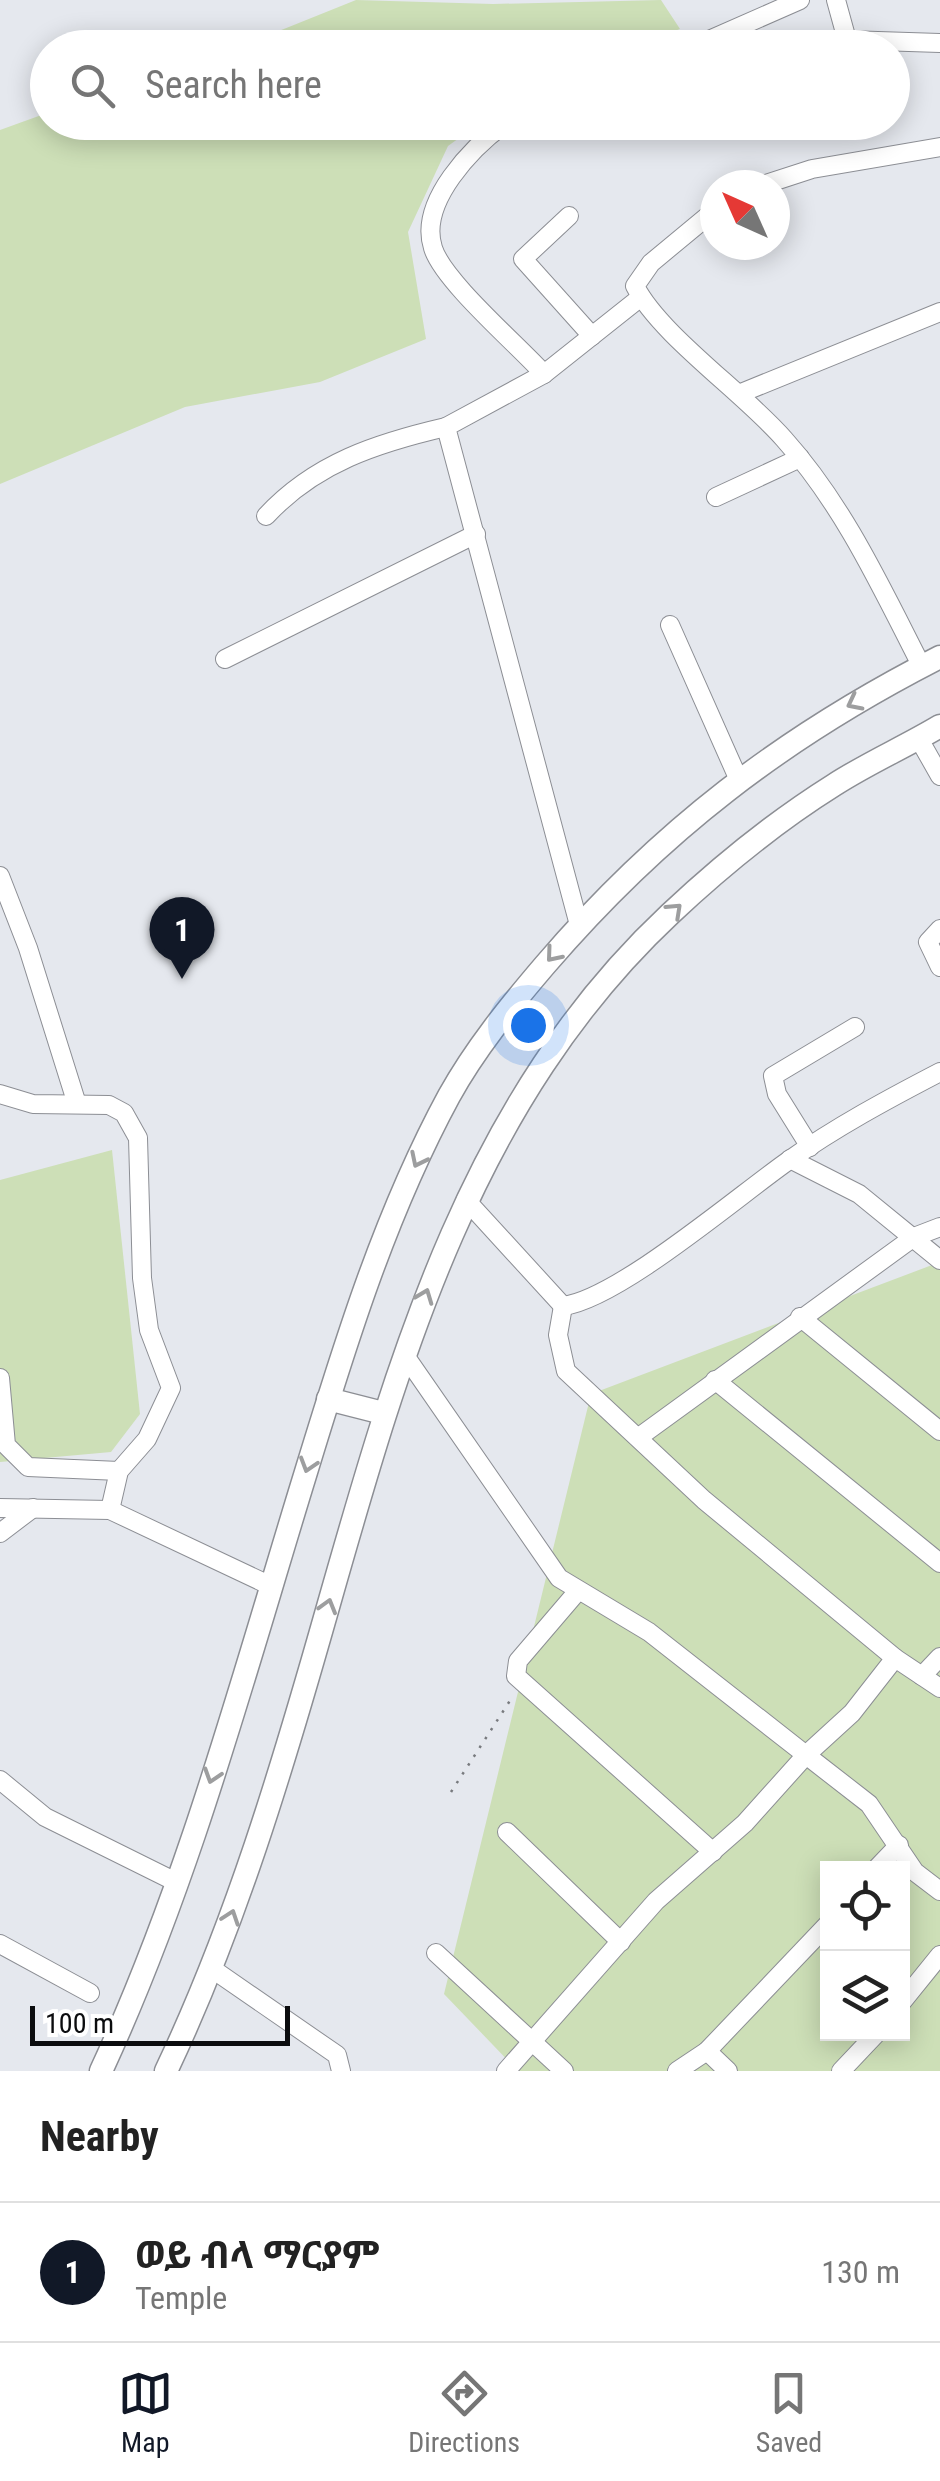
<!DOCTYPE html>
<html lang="en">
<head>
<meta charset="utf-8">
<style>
	body { margin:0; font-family:"Roboto Condensed","Noto Sans Ethiopic",sans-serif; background:#f6f6f6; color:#222 }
	.controls { position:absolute; right:30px; bottom:30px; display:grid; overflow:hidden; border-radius:0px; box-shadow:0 5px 25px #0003 }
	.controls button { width:90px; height:90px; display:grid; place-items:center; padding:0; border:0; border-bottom:2px solid #e0e0e0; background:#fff; color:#222; font:50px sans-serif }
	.compass { position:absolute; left:700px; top:170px; width:90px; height:90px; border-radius:50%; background:#fff; box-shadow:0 5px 25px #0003; rotate:315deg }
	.scale { position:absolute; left:30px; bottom:25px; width:260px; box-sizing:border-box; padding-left:10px; border:5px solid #0b0c0e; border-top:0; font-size:28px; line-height:35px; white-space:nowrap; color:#0b0c0e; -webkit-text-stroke:8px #fff; paint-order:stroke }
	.you { position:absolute; left:528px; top:1025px; width:35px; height:35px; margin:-25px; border:8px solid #fff; border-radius:50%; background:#1a73e8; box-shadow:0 0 0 15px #1a73e833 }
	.badge { display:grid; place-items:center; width:65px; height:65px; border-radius:50%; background:#111827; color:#fff; font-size:32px; font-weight:700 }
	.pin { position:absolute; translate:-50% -82px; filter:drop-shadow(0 2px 5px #0008) }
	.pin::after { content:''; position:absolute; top:52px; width:35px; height:30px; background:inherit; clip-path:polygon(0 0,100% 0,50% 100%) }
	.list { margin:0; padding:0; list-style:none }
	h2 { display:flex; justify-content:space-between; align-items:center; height:130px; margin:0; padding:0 40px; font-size:42px }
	h2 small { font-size:32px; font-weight:400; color:#767676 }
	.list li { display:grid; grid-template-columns:65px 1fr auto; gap:30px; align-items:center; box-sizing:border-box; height:140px; padding:0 40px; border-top:2px solid #e0e0e0 }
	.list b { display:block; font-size:38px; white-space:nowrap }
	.list p { margin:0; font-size:32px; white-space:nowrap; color:#767676 }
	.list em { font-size:32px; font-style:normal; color:#767676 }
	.icon { flex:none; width:55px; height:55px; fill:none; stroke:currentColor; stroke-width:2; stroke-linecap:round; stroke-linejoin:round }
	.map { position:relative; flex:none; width:940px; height:2071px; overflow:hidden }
	.search { position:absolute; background:#fff; box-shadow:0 5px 25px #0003; left:30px; right:30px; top:30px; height:110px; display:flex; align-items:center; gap:25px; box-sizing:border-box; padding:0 35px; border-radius:55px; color:#767676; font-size:38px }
	.sheet { height:270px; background:#fff }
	nav { display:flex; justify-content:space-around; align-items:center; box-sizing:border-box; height:140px; border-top:2px solid #e0e0e0; background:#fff; font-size:28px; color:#767676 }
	nav a { display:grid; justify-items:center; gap:5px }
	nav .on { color:#111827 }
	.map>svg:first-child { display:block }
</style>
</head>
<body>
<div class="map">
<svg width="940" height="2071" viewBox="0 0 940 2071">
	<rect width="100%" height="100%" fill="#e5e8ee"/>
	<g fill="#cddfb7" fill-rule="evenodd">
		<polygon points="356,0 493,4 661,0 680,29 629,48 239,47"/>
		<polygon points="47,113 48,122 480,123 448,146 408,232 426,339 320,382 185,407 0,484 0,130"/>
		<polygon points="112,1150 140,1414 111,1452 0,1462 0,1180"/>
		<path d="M940,1262V2071H518L444,1994L591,1394ZM828,1868H902V2034H828Z"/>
	</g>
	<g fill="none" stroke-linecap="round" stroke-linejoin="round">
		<g stroke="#8c8e94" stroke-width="20">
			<g id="minor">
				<polyline points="836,0 847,40 940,43"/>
				<polyline points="691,48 800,0"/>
				<path d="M507,122C473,146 418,202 433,248C443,281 518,345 544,374L446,427L579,925"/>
				<polyline points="763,185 812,169 940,147"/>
				<path d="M715,210L651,263L635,286C660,335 744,393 784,439C844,506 881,587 922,667"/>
				<polyline points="569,216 523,259 592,336"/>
				<polyline points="544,374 641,297"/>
				<polyline points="741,393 940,312"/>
				<polyline points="716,497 800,458"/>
				<path d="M266,516C315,463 377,443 446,427"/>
				<polyline points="670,625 738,778"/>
				<polyline points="225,659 476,534"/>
				<polyline points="919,739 940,776"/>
				<polyline points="0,876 28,948 76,1101"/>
				<polyline points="940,929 928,942 940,967"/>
				<polyline points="0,1094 33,1104 109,1105 124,1113 138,1138 142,1278 149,1330 171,1388 147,1439 119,1471 110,1510"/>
				<polyline points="810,1147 777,1094 773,1076 855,1027"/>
				<polyline points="790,1159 859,1194 940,1260"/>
				<polyline points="466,1200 563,1306"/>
				<polyline points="563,1306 558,1335 566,1371 704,1500 895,1658"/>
				<path d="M563,1306C618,1299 738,1196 788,1161C836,1127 888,1099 940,1072"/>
				<polyline points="800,1317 940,1431"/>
				<polyline points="404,1354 559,1578 649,1632 806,1755 852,1713 895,1658 940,1688"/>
				<polyline points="0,1378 6,1445 28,1467 119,1471"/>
				<polyline points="715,1380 940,1563"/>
				<polyline points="639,1437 914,1237 940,1227"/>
				<polyline points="0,1508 110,1510 271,1586"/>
				<polyline points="0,1533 33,1508"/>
				<polyline points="577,1592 518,1661 516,1676 713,1852"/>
				<polyline points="922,1676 940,1657"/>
				<polyline points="0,1780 45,1817 178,1883"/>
				<polyline points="507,1832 621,1942"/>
				<polyline points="877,1868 899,1845"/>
				<polyline points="0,1944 90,1993"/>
				<polyline points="436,1953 564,2071"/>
				<polyline points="211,1968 337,2055 341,2071"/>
				<polyline points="902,2002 940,1955"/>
				<polyline points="707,2051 728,2071"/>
				<polyline points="506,2071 656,1901 745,1823 806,1755 869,1804 915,1872 940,1891"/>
				<polyline points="677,2071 707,2051 828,1924"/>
				<polyline points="841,2071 876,2034"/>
			</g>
		</g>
		<g stroke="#8c8e94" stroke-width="25">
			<g id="major">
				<polyline points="328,1399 383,1413"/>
				<path d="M101,2071C190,1879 244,1673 306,1472C345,1344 385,1214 449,1096C475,1049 510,1006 545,965C660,831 783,737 940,657"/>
				<path d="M166,2071C235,1926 282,1769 326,1614C398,1361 470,1101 670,914C720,867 775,822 834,785C868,763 905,747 940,726"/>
			</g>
		</g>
		<polyline stroke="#787a7e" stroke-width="2.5" stroke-dasharray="2.5 8" stroke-linecap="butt" points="451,1792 513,1696"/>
		<use href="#minor" stroke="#fff" stroke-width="18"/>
		<use href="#major" stroke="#fff" stroke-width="22"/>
	</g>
	<defs><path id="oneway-chevron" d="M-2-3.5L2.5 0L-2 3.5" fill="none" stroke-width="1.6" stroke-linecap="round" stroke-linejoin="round" transform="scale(2.5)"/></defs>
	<g stroke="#9d9e9f">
		<use href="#oneway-chevron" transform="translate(854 703) rotate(153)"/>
		<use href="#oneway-chevron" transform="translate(675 910) rotate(-43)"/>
		<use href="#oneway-chevron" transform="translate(553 955) rotate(130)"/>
		<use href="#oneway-chevron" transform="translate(418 1160) rotate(116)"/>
		<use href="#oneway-chevron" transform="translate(425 1296) rotate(-69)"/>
		<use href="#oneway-chevron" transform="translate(308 1465) rotate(107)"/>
		<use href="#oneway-chevron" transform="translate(328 1606) rotate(-74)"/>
		<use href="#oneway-chevron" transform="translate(212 1776) rotate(108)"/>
		<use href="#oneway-chevron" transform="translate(231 1917) rotate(-71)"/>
	</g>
</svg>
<div class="controls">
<button><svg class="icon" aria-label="locate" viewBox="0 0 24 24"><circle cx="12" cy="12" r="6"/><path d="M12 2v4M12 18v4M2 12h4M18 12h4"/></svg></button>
<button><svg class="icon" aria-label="layers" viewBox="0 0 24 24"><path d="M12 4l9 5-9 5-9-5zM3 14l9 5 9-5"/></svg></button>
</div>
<svg class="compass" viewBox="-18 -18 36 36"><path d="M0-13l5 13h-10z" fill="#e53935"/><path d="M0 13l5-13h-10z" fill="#767676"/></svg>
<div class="scale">100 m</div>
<div class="you"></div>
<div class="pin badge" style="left:182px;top:979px">1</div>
<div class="search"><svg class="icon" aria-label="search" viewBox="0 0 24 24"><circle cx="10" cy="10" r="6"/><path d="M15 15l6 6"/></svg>Search here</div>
</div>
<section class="sheet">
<h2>Nearby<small></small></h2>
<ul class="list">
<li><span class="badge">1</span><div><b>ወይ ብላ ማርያም</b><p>Temple</p></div><em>130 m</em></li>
</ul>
</section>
<nav>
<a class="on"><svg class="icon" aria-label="map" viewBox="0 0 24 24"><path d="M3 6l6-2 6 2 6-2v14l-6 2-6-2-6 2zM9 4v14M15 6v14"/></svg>Map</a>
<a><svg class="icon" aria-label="directions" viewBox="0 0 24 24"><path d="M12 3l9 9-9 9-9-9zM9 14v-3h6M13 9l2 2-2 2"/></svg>Directions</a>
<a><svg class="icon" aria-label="saved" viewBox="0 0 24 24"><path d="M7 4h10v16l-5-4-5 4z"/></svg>Saved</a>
</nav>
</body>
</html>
